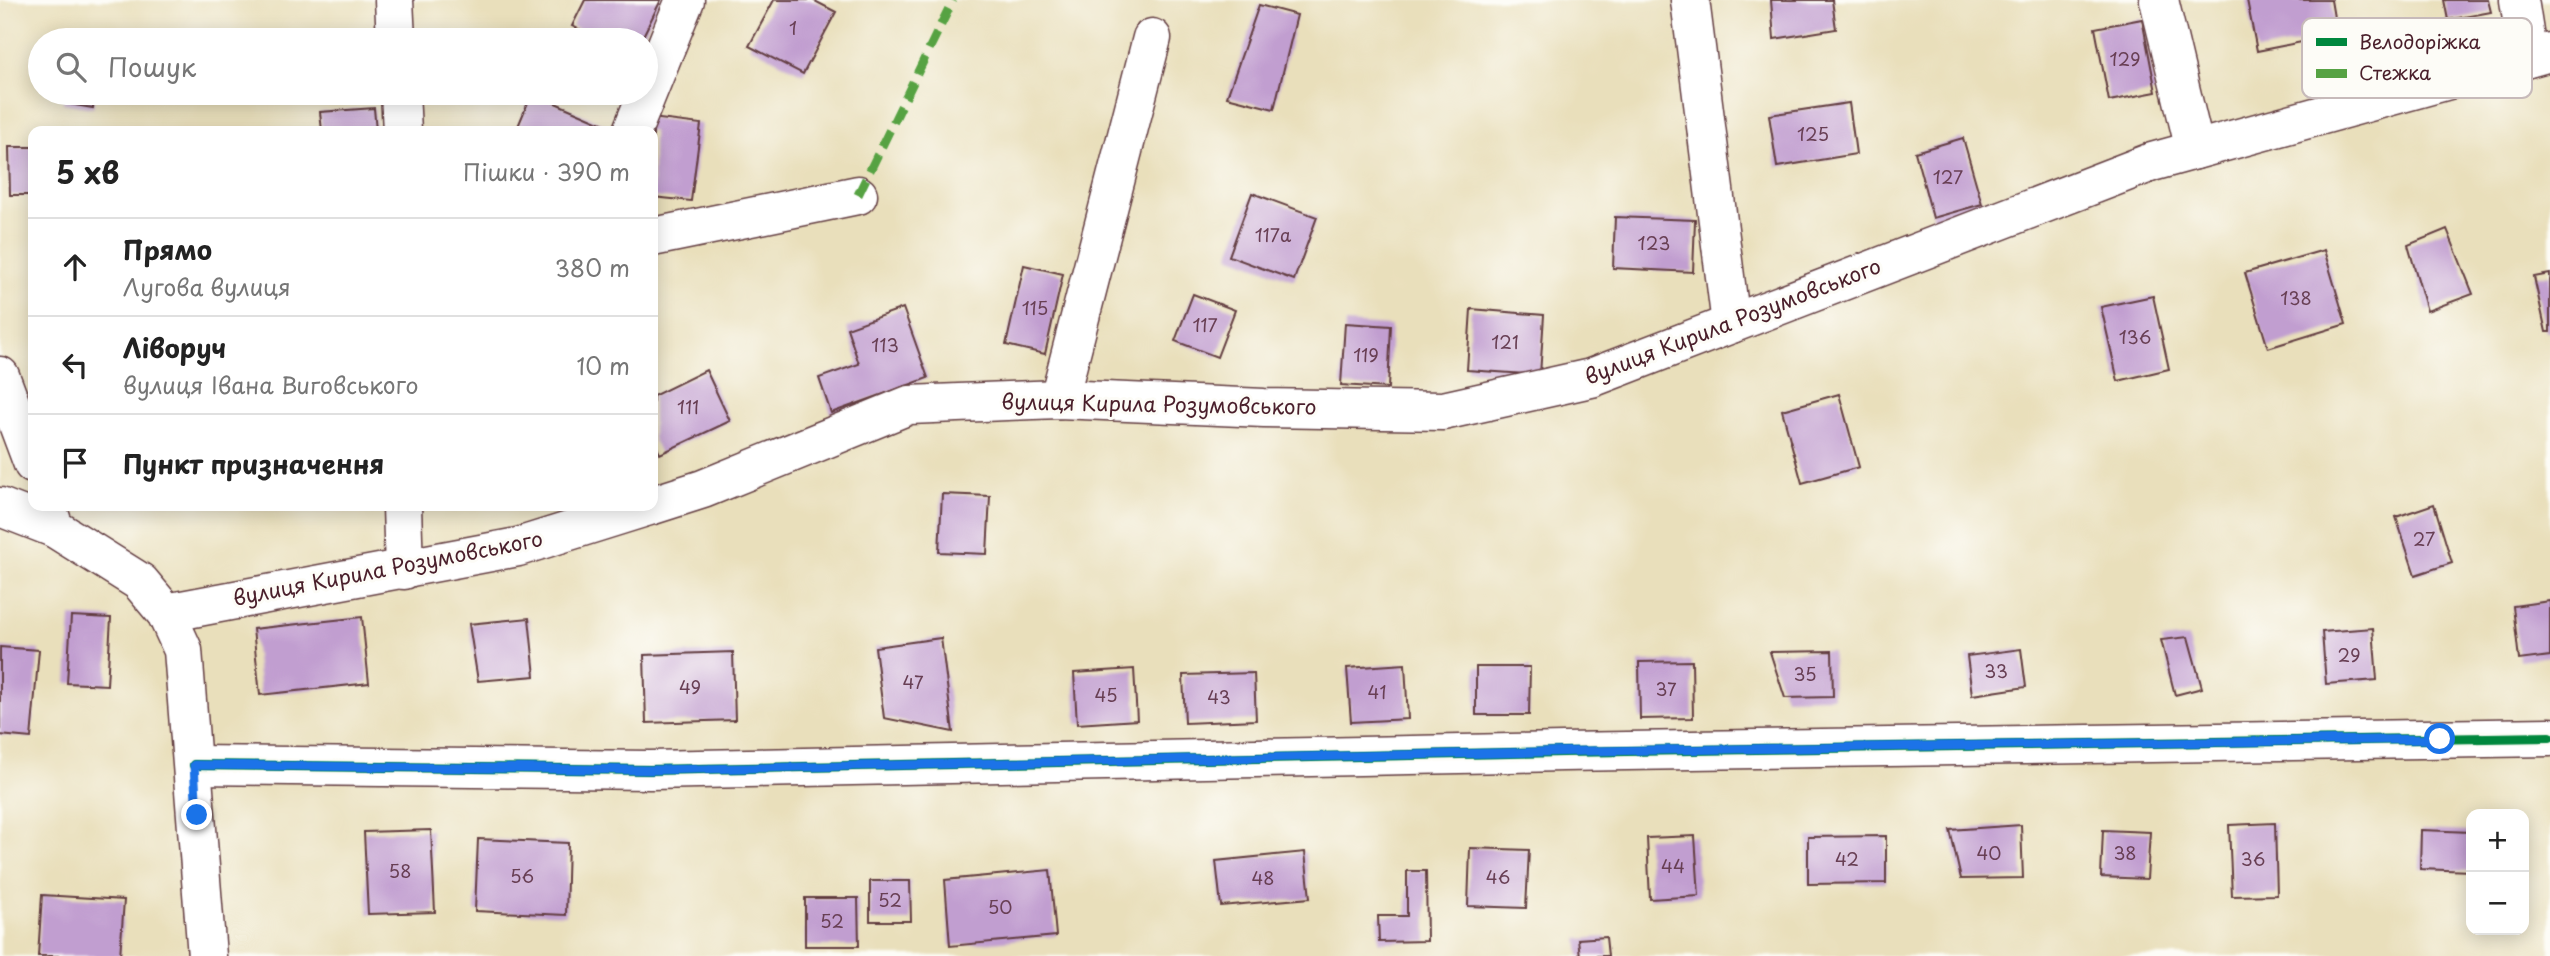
<!DOCTYPE html>
<html lang="uk">
<head>
<meta charset="utf-8">
<style>
	body { margin:0; font-family:"Playpen Sans",sans-serif; background:#f6f6f6; color:#222 }
	.controls { position:absolute; right:21px; bottom:21px; display:grid; overflow:hidden; border-radius:14px; box-shadow:0 4px 18px #0003 }
	.controls button { width:63px; height:63px; display:grid; place-items:center; padding:0; border:0; border-bottom:2px solid #e0e0e0; background:#fff; color:#222; font:35px sans-serif }
	.stop { position:absolute; width:21px; height:21px; margin:-16px; border:5px solid #1a73e8; border-radius:50%; background:#fff }
	.stop.end { background:#1a73e8; border-color:#fff; box-shadow:0 2px 7px #0008 }
	.list { margin:0; padding:0; list-style:none }
	h2 { display:flex; justify-content:space-between; align-items:center; height:91px; margin:0; padding:0 28px; font-size:30px }
	h2 small { font-size:23px; font-weight:400; color:#767676 }
	.list li { display:grid; grid-template-columns:46px 1fr auto; gap:21px; align-items:center; box-sizing:border-box; height:98px; padding:0 28px; border-top:2px solid #e0e0e0 }
	.list b { display:block; font-size:26px; white-space:nowrap }
	.list p { margin:0; font-size:23px; white-space:nowrap; color:#767676 }
	.list em { font-size:23px; font-style:normal; color:#767676 }
	.icon { flex:none; width:38px; height:38px; fill:none; stroke:currentColor; stroke-width:2; stroke-linecap:round; stroke-linejoin:round }
	.map { position:relative; flex:none; width:2550px; height:956px; overflow:hidden }
	.search { position:absolute; background:#fff; box-shadow:0 4px 18px #0003; left:28px; top:28px; width:630px; height:77px; display:flex; align-items:center; gap:18px; box-sizing:border-box; padding:0 24px; border-radius:38px; color:#767676; font-size:26px }
	.panel { position:absolute; background:#fff; box-shadow:0 4px 18px #0003; left:28px; top:126px; width:630px; height:385px; border-radius:14px }
	.map>svg:first-child { display:block }
</style>
</head>
<body>
<div class="map">
<svg width="2550" height="956" viewBox="0 0 2550 956">
	<rect width="100%" height="100%" fill="#fdfcf7"/>
	<filter id="ink" filterUnits="userSpaceOnUse"><feTurbulence type="fractalNoise" baseFrequency=".0143" numOctaves="2"/><feDisplacementMap in="SourceGraphic" scale="14" xChannelSelector="R" yChannelSelector="G"/><feConvolveMatrix kernelMatrix="1 2 1 2 8 2 1 2 1" color-interpolation-filters="sRGB"/></filter>
	<filter id="wash" filterUnits="userSpaceOnUse"><feTurbulence type="fractalNoise" baseFrequency=".00686" numOctaves="4" result="noise"/><feDisplacementMap in="SourceGraphic" scale="28" xChannelSelector="R" yChannelSelector="G"/><feGaussianBlur stdDeviation="1.57" result="paint"/><feColorMatrix in="noise" values="0 0 0 0 0 0 0 0 0 0 0 0 0 0 0 0 0 1.4 0 .05"/><feComposite in="paint" operator="in"/></filter>
	<g filter="url(#wash)">
		<rect width="100%" height="100%" fill="#e9dfbb"/>
		<g id="blocks">
			<g fill="#c19ed0">
				<polygon points="585,0 661,0 641,40 601,40 572,26"/>
				<polygon points="774,0 813,0 836,12 803,74 749,46"/>
				<polygon points="1771,0 1832,0 1836,29 1774,39"/>
				<polygon points="2247,0 2331,0 2337,35 2257,51"/>
				<polygon points="2444,0 2488,0 2491,12 2448,20"/>
				<polygon points="1259,5 1297,15 1274,109 1227,97"/>
				<polygon points="2142,19 2156,92 2109,101 2095,28"/>
				<polygon points="64,93 96,93 93,108 63,103"/>
				<polygon points="532,93 616,129 615,131 516,131"/>
				<polygon points="1849,103 1856,154 1777,167 1769,115"/>
				<polygon points="374,108 376,131 322,131 320,112"/>
				<polygon points="643,117 701,124 691,201 653,197 653,131 641,131"/>
				<polygon points="1963,138 1982,204 1933,218 1915,152"/>
				<polygon points="9,147 33,147 33,195 10,195"/>
				<polygon points="1252,193 1317,217 1294,280 1229,256"/>
				<polygon points="1615,217 1695,220 1693,272 1613,268"/>
				<polygon points="2447,229 2473,294 2427,311 2408,245"/>
				<polygon points="2324,250 2346,324 2268,348 2245,273"/>
				<polygon points="1024,265 1063,274 1045,354 1006,345"/>
				<polygon points="2550,274 2550,332 2546,332 2534,277"/>
				<polygon points="1193,294 1235,310 1217,357 1175,341"/>
				<polygon points="2153,296 2169,369 2118,381 2101,307"/>
				<polygon points="903,308 928,378 831,413 819,378 859,364 847,328"/>
				<polygon points="1471,309 1544,315 1540,375 1467,370"/>
				<polygon points="1345,323 1391,326 1388,388 1341,385"/>
				<polygon points="706,370 730,421 660,454 653,439 653,396"/>
				<polygon points="1839,394 1859,467 1802,483 1782,410"/>
				<polygon points="942,494 990,496 987,554 939,552"/>
				<polygon points="2434,504 2452,563 2415,575 2396,517"/>
				<polygon points="2550,601 2550,656 2519,660 2513,606"/>
				<polygon points="71,616 111,618 107,685 67,683"/>
				<polygon points="362,617 369,683 260,695 253,629"/>
				<polygon points="529,618 535,676 478,681 469,624"/>
				<polygon points="2373,628 2377,680 2326,684 2322,632"/>
				<polygon points="2188,637 2202,688 2175,695 2161,640"/>
				<polygon points="941,638 953,732 884,718 875,647"/>
				<polygon points="0,647 39,650 31,738 0,735"/>
				<polygon points="2021,649 2026,687 1972,695 1967,656"/>
				<polygon points="1832,651 1833,697 1785,698 1770,652"/>
				<polygon points="733,652 735,720 646,723 644,655"/>
				<polygon points="1692,661 1693,718 1640,719 1639,662"/>
				<polygon points="1405,664 1408,719 1351,722 1347,668"/>
				<polygon points="1476,667 1530,667 1529,715 1476,715"/>
				<polygon points="1134,669 1137,720 1077,724 1074,673"/>
				<polygon points="1254,673 1256,720 1185,723 1183,675"/>
				<polygon points="2275,823 2277,895 2232,896 2229,825"/>
				<polygon points="2021,825 2023,878 1961,879 1950,830"/>
				<polygon points="431,830 435,912 368,914 364,832"/>
				<polygon points="2103,830 2150,832 2147,879 2101,877"/>
				<polygon points="2421,830 2471,832 2471,871 2420,869"/>
				<polygon points="1695,836 1699,896 1650,899 1647,838"/>
				<polygon points="1886,836 1886,883 1808,884 1808,837"/>
				<polygon points="478,839 568,843 566,915 475,911"/>
				<polygon points="1470,848 1529,850 1526,908 1468,906"/>
				<polygon points="1305,852 1310,898 1221,906 1216,861"/>
				<polygon points="1050,870 1056,936 950,946 945,880"/>
				<polygon points="1407,871 1426,871 1427,941 1379,942 1378,916 1407,916"/>
				<polygon points="870,881 910,881 911,921 870,921"/>
				<polygon points="42,895 124,900 120,956 38,956"/>
				<polygon points="805,898 858,898 859,946 805,946"/>
				<polygon points="1606,937 1608,956 1580,956 1578,939"/>
			</g>
		</g>
	</g>
	<g filter="url(#ink)">
		<use href="#blocks" fill-opacity="0" stroke="#623c41" stroke-width="2"/>
		<g fill="none" stroke-linecap="round" stroke-linejoin="round">
			<g stroke="#623c41" stroke-width="41">
				<g id="minor">
					<polyline points="394,0 396,40"/>
					<polyline points="1690,0 1731,324"/>
					<polyline points="2159,0 2195,150"/>
					<polyline points="2519,0 2528,58"/>
					<polyline points="400,93 402,131"/>
					<polyline points="632,131 685,0"/>
					<polyline points="653,237 858,195"/>
					<polyline points="0,376 33,464"/>
					<polyline points="1059,399 1152,38"/>
					<polyline points="653,505 703,489 909,405 1059,399 1264,408 1443,411 1591,378 2152,162 2550,52"/>
					<polyline points="47,506 54,528 140,582 166,613 183,650 207,956"/>
					<polyline points="402,506 404,570"/>
					<polyline points="0,507 54,528"/>
					<polyline points="166,613 518,547 649,506"/>
					<polyline points="194,765 650,770 1563,752 2550,737"/>
				</g>
			</g>
			<use href="#minor" stroke="#fff" stroke-width="38"/>
			<polyline stroke="#56a243" stroke-width="9" stroke-dasharray="18 9" stroke-linecap="butt" points="858,195 953,0"/>
			<g stroke="#fdfcf7" stroke-width="15">
				<polyline id="cycleway" points="194,765 650,770 1563,752 2550,737"/>
			</g>
			<use href="#cycleway" stroke="#00873e" stroke-width="10"/>
		</g>
	</g>
	<g fill="none" stroke-linecap="round" stroke-linejoin="round" filter="url(#ink)">
		<polyline stroke="#1a73e8" stroke-width="9" points="197,815 194,765 650,770 1590,751 2440,739"/>
	</g>
	<g text-anchor="middle" stroke-width="6" stroke-linejoin="round" paint-order="stroke">
		<g font-size="18" fill="#683f54">
			<text x="793" y="35">1</text>
			<text x="2125" y="66">129</text>
			<text x="1813" y="141">125</text>
			<text x="1948" y="184">127</text>
			<text x="1273" y="242">117а</text>
			<text x="1654" y="250">123</text>
			<text x="2296" y="305">138</text>
			<text x="1035" y="315">115</text>
			<text x="1205" y="332">117</text>
			<text x="2135" y="344">136</text>
			<text x="1505" y="349">121</text>
			<text x="885" y="352">113</text>
			<text x="1366" y="362">119</text>
			<text x="688" y="414">111</text>
			<text x="2424" y="546">27</text>
			<text x="2349" y="662">29</text>
			<text x="1996" y="678">33</text>
			<text x="1805" y="681">35</text>
			<text x="913" y="689">47</text>
			<text x="690" y="694">49</text>
			<text x="1666" y="696">37</text>
			<text x="1377" y="699">41</text>
			<text x="1106" y="702">45</text>
			<text x="1219" y="704">43</text>
			<text x="1989" y="860">40</text>
			<text x="2125" y="860">38</text>
			<text x="1847" y="866">42</text>
			<text x="2253" y="866">36</text>
			<text x="1673" y="873">44</text>
			<text x="400" y="878">58</text>
			<text x="522" y="883">56</text>
			<text x="1498" y="884">46</text>
			<text x="1263" y="885">48</text>
			<text x="890" y="907">52</text>
			<text x="1000" y="914">50</text>
			<text x="832" y="928">52</text>
		</g>
		<g font-size="21" fill="#4a1f2b" stroke="#fdfcf7">
			<text transform="translate(1733 322) rotate(-21)" y="7">вулиця Кирила Розумовського</text>
			<text transform="translate(1159 405) rotate(1)" y="7">вулиця Кирила Розумовського</text>
			<text transform="translate(388 569) rotate(-11)" y="7">вулиця Кирила Розумовського</text>
		</g>
	</g>
	<rect x="2302" y="18" width="230" height="80" rx="10" fill="#fdfcf7" stroke="#c7baba" stroke-width="2"/>
	<rect x="2316" y="38" width="31" height="8" fill="#00873e"/>
	<rect x="2316" y="69" width="31" height="9" fill="#56a243"/>
	<g font-size="19" fill="#4a1f2b">
		<text x="2359" y="49">Велодоріжка</text>
		<text x="2359" y="80">Стежка</text>
	</g>
</svg>
<div class="controls">
<button>+</button>
<button>−</button>
</div>
<div class="stop" style="left:2440px;top:739px"></div>
<div class="stop end" style="left:197px;top:815px"></div>
<div class="search"><svg class="icon" aria-label="search" viewBox="0 0 24 24"><circle cx="10" cy="10" r="6"/><path d="M15 15l6 6"/></svg>Пошук</div>
<section class="panel">
<h2>5 хв<small>Пішки · 390 m</small></h2>
<ul class="list">
<li><svg class="icon" aria-label="ahead" viewBox="0 0 24 24"><path d="M12 20V5M6 11l6-6 6 6"/></svg><div><b>Прямо</b><p>Лугова вулиця</p></div><em>380 m</em></li>
<li><svg class="icon" aria-label="left" viewBox="0 0 24 24"><path d="M17 20v-9H6M10 6l-5 5 5 5"/></svg><div><b>Ліворуч</b><p>вулиця Івана Виговського</p></div><em>10 m</em></li>
<li><svg class="icon" aria-label="arrive" viewBox="0 0 24 24"><path d="M6 21V4h12l-3 4 3 4H6"/></svg><div><b>Пункт призначення</b></div></li>
</ul>
</section>
</div>
</body>
</html>
